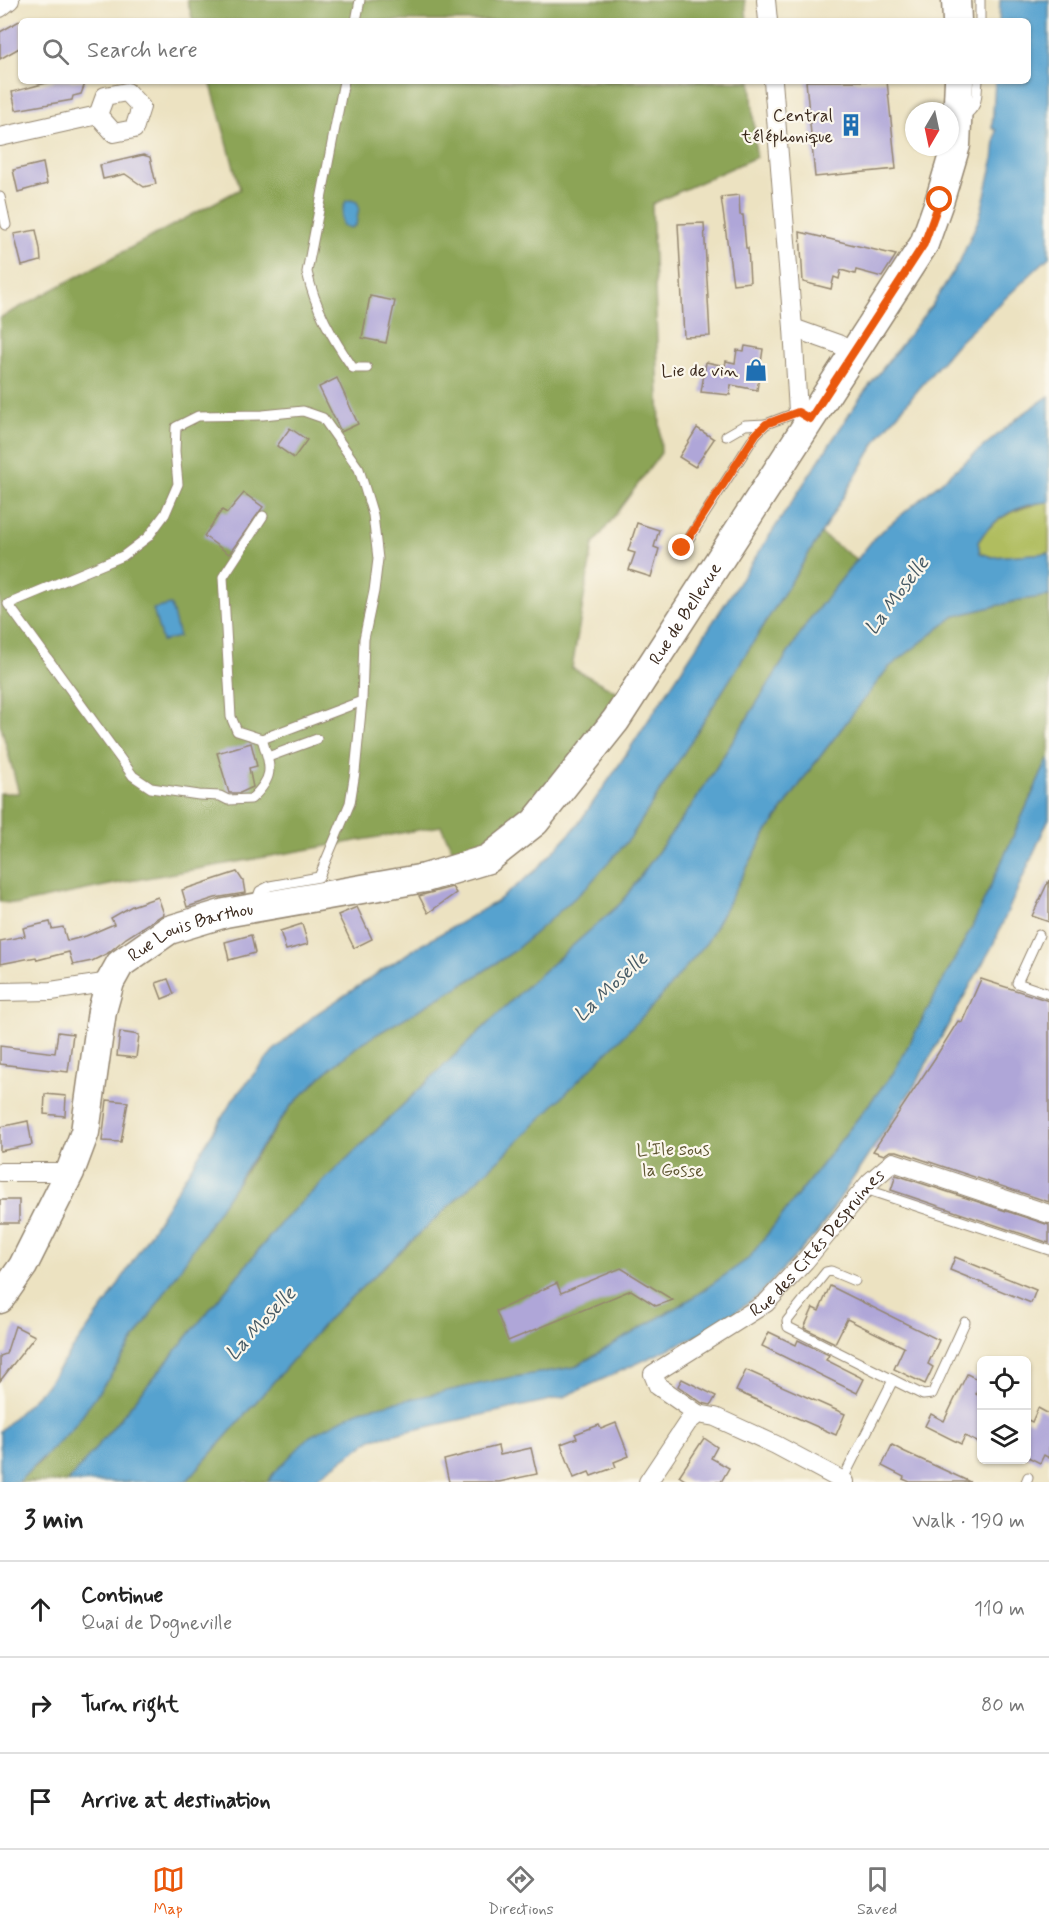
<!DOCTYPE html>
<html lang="en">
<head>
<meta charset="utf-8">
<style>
	body { margin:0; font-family:Mynerve,sans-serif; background:#f2f2f2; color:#222 }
	.controls { position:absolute; right:18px; bottom:18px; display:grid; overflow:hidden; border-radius:9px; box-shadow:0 2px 4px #0004 }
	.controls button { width:54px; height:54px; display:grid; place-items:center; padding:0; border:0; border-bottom:2px solid #e0e0e0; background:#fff; color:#222; font:30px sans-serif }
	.compass { position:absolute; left:905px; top:102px; width:54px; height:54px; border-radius:50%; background:#fff; box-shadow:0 2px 4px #0004; rotate:189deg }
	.stop { position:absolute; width:18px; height:18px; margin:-14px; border:4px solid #ea580c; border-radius:50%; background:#fff }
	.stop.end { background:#ea580c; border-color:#fff; box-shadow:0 2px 6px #0008 }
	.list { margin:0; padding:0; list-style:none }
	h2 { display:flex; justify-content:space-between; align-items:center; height:78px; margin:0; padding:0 24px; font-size:26px }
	h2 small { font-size:20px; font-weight:400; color:#767676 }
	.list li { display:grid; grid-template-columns:39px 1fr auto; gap:18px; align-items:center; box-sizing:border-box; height:96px; padding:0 24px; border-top:2px solid #e0e0e0 }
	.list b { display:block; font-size:22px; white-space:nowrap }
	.list p { margin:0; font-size:20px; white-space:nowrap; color:#767676 }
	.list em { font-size:20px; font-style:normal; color:#767676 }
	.icon { flex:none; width:33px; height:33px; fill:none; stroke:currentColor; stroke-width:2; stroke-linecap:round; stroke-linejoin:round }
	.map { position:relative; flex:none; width:1049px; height:1482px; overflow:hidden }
	.search { position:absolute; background:#fff; box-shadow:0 2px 4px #0004; left:18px; right:18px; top:18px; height:66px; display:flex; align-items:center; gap:15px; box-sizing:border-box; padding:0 21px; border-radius:9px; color:#767676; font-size:22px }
	.sheet { height:366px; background:#fff }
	nav { display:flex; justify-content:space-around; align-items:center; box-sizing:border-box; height:84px; border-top:2px solid #e0e0e0; background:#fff; font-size:16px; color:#767676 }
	nav a { display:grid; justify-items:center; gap:3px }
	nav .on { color:#ea580c }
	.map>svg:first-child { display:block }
</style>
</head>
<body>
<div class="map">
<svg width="1049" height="1482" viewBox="0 0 1049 1482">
	<rect width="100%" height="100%" fill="#fbf7ec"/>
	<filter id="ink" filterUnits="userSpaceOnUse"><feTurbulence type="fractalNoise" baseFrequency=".0167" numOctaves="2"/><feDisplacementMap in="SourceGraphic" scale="12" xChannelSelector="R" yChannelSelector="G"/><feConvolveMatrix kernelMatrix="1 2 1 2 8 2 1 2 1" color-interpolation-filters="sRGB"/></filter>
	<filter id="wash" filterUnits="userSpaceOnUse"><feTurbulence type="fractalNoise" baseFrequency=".008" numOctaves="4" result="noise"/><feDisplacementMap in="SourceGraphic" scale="24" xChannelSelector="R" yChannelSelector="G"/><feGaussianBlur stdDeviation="1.35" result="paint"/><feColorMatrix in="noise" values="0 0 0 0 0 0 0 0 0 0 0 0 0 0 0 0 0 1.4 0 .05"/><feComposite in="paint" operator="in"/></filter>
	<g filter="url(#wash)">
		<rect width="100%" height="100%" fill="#ece2c1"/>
		<path fill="#b0bd5f" stroke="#76743e" stroke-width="1.5" d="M1043,502H1049V553L992,557L980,553L978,542C994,516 1015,510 1043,502Z"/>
		<g fill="#8ca456" stroke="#64673a" stroke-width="1.5">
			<polygon points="187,0 745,0 747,21 193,21"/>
			<polygon points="210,81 751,81 756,157 652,204 661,453 593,545 572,668 623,695 508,832 456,857 441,826 129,881 19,904 0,902 0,793 19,793 0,723 0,318 240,189"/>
			<polygon points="821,534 857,560 809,620 697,798 621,903 528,985 284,1219 68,1482 18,1482 43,1459 291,1106 325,1073 360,1044 475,977 513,952 585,888 631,837"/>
			<polygon points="1049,596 1049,757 972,927 894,1072 748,1259 692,1298 575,1367 497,1380 273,1474 268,1482 186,1482 330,1317 506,1153 707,942 763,838 809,771 888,668 955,616 1020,600"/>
		</g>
		<g fill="#57a2cf" stroke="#496676" stroke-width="1.5">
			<polygon points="1000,0 1049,0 1049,257 955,346 881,434 821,534 631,837 586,888 513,952 475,977 360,1044 325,1073 291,1106 248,1165 111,1375 72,1429 18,1482 0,1482 0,1431 45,1387 108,1301 234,1098 273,1051 316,1014 416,948 496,902 535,871 576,827 615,771 862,395 932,305 960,261 980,216 993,162 996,130 992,128 995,81 1028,81 1028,21 999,21"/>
			<path d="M351,200L357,202L359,207L356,225L351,228L343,226C340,220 343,207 346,201Z"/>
			<path d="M1049,396V502C1021,503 992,518 978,542L980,553L992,557L1049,553V596L1020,600L955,616L888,668L809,771L763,838L707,942L655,1004L506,1153L330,1317L186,1482H68L284,1219L528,985L621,903L697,798L809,620L875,537L1020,416Z"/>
			<polygon points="171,605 179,637 162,641 153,609"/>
			<polygon points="1049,757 1049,818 993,945 914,1086 817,1233 759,1295 712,1329 564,1397 372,1439 311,1482 268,1482 273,1474 310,1436 360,1410 497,1380 575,1367 692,1298 748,1259 894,1072 972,927"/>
		</g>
		<g id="blocks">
			<g fill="#afa6d8">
				<polygon points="21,20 21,47 0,59 0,32"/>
				<polygon points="54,81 86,81 81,94 73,96 72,100 16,110 12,92"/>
				<polygon points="806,81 887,81 896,169 815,177"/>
				<polygon points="143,155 150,157 156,184 144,187 125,174 103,179 100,165"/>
				<polygon points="43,163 47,184 18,192 13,170"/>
				<polygon points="739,195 740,215 743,215 746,248 748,248 750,282 733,284 721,197"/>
				<polygon points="704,223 710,336 684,337 678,224"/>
				<polygon points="36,230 40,249 41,261 22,266 14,234"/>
				<polygon points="800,232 896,255 882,277 856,270 855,274 841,270 839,279 834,277 831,289 803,282"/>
				<polygon points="370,296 395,301 386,343 362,338"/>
				<polygon points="745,346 763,349 757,390 731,385 730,395 701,392 706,362 725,366 726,361 735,363 737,350 744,351"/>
				<polygon points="337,378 358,424 341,432 319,387"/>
				<polygon points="290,428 307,440 294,458 277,446"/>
				<polygon points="697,428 714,439 695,467 679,457"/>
				<polygon points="244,493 263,507 229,554 204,536 222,510 227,513"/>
				<polygon points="637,523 659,530 654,547 659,549 651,577 629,570 635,553 628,551"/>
				<polygon points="251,743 257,766 249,768 253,787 240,793 229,793 217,753"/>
				<polygon points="237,872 243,881 245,893 215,898 187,907 182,890"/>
				<polygon points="1049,880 1049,922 1032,916"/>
				<polygon points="452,887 456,893 428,913 419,896"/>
				<polygon points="158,897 164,914 126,938 108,953 92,961 73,965 69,952 37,960 36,957 0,964 0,941 25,936 23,928 50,922 52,929 63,927 67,941 86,936 114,924 111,918 132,906"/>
				<polygon points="357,907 372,939 354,948 338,915"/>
				<polygon points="302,924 308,944 286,950 280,931"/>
				<polygon points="251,935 255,953 229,960 225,942"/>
				<polygon points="168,979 174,994 162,999 156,983"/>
				<polygon points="981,979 1049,1001 1049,1202 897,1151 890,1151 884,1155 873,1151 935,1058 958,1021 962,1022"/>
				<polygon points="58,1032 73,1034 68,1072 0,1064 0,1046 55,1053"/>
				<polygon points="120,1032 139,1035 136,1058 117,1056"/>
				<polygon points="45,1094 66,1096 65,1116 44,1114"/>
				<polygon points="107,1100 128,1102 121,1142 102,1141"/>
				<polygon points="28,1121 32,1145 0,1151 0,1127"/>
				<polygon points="896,1175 1049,1225 1049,1243 891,1190"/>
				<rect x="0" y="1200" width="19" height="23"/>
				<polygon points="955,1257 1036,1290 1031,1303 950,1270"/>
				<polygon points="621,1268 673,1300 656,1306 631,1290 508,1341 496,1311 557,1283 561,1293"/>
				<polygon points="830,1286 939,1340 928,1364 933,1367 925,1384 894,1369 904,1347 847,1319 835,1343 804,1328 813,1308 819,1311"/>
				<polygon points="15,1326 35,1336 0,1381 0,1356 6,1354"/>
				<polygon points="769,1332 796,1345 798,1340 829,1355 826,1360 864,1379 857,1393 762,1346"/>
				<polygon points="746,1370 845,1414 836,1435 736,1391"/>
				<polygon points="967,1374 981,1381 976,1394 981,1397 981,1444 965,1436 961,1444 925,1426 931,1414 944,1421"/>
				<polygon points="682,1379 716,1396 711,1405 702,1403 678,1386"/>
				<polygon points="1038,1408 1049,1414 1049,1458 1044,1455 1040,1463 1026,1456 1026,1419 1032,1422"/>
				<polygon points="616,1423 629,1456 614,1462 616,1467 591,1476 589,1472 574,1478 561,1444 577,1438 575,1434 599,1425 601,1429"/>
				<polygon points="704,1438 717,1447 711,1458 729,1468 721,1482 688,1482 679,1476"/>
				<polygon points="892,1445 903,1451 970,1482 910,1482 903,1479 904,1477 882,1466"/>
				<polygon points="498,1446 500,1455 531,1448 537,1474 499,1482 449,1482 444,1460"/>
			</g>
		</g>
	</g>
	<g filter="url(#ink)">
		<use href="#blocks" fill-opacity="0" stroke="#948670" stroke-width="1.5"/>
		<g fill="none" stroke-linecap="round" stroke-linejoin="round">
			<g stroke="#948670" stroke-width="11">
				<g id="lane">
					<polyline points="980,0 980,21"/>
					<polyline points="356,21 360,0"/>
					<path d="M344,81L307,272C315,308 332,338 353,368H367"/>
					<path d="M963,117C979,106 976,99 978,81"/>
					<polyline points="0,197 6,225"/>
					<path d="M303,411L323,418L359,469L373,515L378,559L374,591L364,639L362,701L262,739C271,768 275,777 251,799L228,800L220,796L199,795L151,788L133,776L8,604L123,556L148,537L165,514L178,484L175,451L176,427L198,416L263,415Z"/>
					<polyline points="726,436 745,425 766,424"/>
					<polyline points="683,548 756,434 766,424 798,412"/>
					<polyline points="262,739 237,731 231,717 223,577 263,516"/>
					<polyline points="268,757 317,739"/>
					<polyline points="256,902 260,891 270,886 319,877 350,803 355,772 362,701"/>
					<polyline points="1039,935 1017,983 1049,994"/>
					<polyline points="865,1189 1049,1250"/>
					<polyline points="855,1281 831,1271 826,1272 787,1321 788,1327 923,1395 932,1394 965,1322"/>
					<polyline points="842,1481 893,1380"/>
					<polyline points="1026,1482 1028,1477"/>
				</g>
			</g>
			<g stroke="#948670" stroke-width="20">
				<g id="street">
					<polyline points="766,0 768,21"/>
					<polyline points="0,8 10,0"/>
					<polyline points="773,81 793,328 798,412 810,419"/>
					<polygon points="127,92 141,107 134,129 114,133 98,115 105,96"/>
					<polyline points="0,137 98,115"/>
					<polyline points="793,328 838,344 853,352"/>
					<polyline points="0,992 51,991 110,982"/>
					<polyline points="0,1172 70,1172"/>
					<path id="s1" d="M698,1414L658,1386L653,1374L766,1303L805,1261L870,1182L893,1162L1049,1214"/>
					<polyline points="648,1482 688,1422 698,1414 715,1417 776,1445 845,1482"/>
				</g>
			</g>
			<g stroke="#948670" stroke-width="31">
				<g id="primary">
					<polyline points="956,0 957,21"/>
					<path id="s2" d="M0,1299L23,1266L70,1172L85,1132L102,1011L110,982L120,964L169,930L225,913L425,878L488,859L535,822L616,720L924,244L940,199L956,145L959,81"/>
				</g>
			</g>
			<use href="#lane" stroke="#fff" stroke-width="9"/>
			<use href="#street" stroke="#fff" stroke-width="18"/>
			<use href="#primary" stroke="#fff" stroke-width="28"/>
		</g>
	</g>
	<g fill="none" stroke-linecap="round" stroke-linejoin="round" filter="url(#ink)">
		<polyline stroke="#ea580c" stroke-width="8" points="682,548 756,434 766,424 798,412 810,419 924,244 940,200"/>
	</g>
	<defs>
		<g id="building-bare" transform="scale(1.8)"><path d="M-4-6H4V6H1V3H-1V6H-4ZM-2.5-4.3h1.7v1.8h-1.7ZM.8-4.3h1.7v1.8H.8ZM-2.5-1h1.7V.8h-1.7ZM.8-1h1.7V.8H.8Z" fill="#1f6fb2" stroke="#fbf7ec" stroke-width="2.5" paint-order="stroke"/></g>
		<g id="shop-bare" transform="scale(1.8)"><path d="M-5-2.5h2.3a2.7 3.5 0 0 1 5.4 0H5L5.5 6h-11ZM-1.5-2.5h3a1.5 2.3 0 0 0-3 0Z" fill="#1f6fb2" stroke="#fbf7ec" stroke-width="2.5" paint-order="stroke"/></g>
	</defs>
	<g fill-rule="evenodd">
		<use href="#building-bare" x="851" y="125"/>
		<use href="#shop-bare" x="756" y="370"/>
	</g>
	<g text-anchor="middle" stroke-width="4.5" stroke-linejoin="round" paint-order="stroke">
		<g font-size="18" fill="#3b2a1e" stroke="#fbf7ec" text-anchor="end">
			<text x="833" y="121">Central<tspan x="833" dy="21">téléphonique</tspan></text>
			<text x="738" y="376">Lie de vin</text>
		</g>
		<g font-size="18" fill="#3b2a1e" stroke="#fbf7ec">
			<text dy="6" stroke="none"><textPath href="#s2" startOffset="1065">Rue de Bellevue</textPath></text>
			<text dy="6" stroke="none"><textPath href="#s2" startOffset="440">Rue Louis Barthou</textPath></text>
			<text dy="6" stroke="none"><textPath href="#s1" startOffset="274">Rue des Cités Despruines</textPath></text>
		</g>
		<g font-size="18" fill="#5e5632" stroke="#fbf7ec">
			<text x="673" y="1155">L'Ile sous<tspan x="673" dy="21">la Gosse</tspan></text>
		</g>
		<g font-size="20" font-style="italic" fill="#465a65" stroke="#fbf7ec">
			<text transform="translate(896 595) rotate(-53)" y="7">La Moselle</text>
			<text transform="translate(610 986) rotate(-43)" y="7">La Moselle</text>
			<text transform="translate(260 1323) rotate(-47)" y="7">La Moselle</text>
		</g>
	</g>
</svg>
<div class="controls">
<button><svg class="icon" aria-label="locate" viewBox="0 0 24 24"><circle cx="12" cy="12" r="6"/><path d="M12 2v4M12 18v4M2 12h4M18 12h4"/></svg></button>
<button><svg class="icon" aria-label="layers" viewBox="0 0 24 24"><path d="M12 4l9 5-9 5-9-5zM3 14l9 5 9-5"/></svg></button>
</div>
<svg class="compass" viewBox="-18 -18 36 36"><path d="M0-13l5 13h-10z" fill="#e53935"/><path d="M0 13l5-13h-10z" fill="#767676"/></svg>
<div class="stop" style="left:940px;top:200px"></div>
<div class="stop end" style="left:682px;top:548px"></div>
<div class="search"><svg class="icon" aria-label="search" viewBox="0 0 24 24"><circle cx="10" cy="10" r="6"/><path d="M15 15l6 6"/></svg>Search here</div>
</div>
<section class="sheet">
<h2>3 min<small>Walk · 190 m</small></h2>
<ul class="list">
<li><svg class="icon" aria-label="ahead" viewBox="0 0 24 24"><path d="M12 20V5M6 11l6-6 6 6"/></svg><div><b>Continue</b><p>Quai de Dogneville</p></div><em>110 m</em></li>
<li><svg class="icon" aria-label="right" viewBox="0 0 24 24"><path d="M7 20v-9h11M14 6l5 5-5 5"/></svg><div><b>Turn right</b></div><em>80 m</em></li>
<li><svg class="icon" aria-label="arrive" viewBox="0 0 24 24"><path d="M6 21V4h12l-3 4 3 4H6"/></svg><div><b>Arrive at destination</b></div></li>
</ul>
</section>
<nav>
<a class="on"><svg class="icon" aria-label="map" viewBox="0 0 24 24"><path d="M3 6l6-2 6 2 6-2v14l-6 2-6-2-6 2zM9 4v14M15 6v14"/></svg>Map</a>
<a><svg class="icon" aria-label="directions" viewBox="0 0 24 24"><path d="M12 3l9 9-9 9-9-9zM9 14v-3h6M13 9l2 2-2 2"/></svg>Directions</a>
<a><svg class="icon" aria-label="saved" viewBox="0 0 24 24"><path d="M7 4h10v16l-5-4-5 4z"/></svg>Saved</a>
</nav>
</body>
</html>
